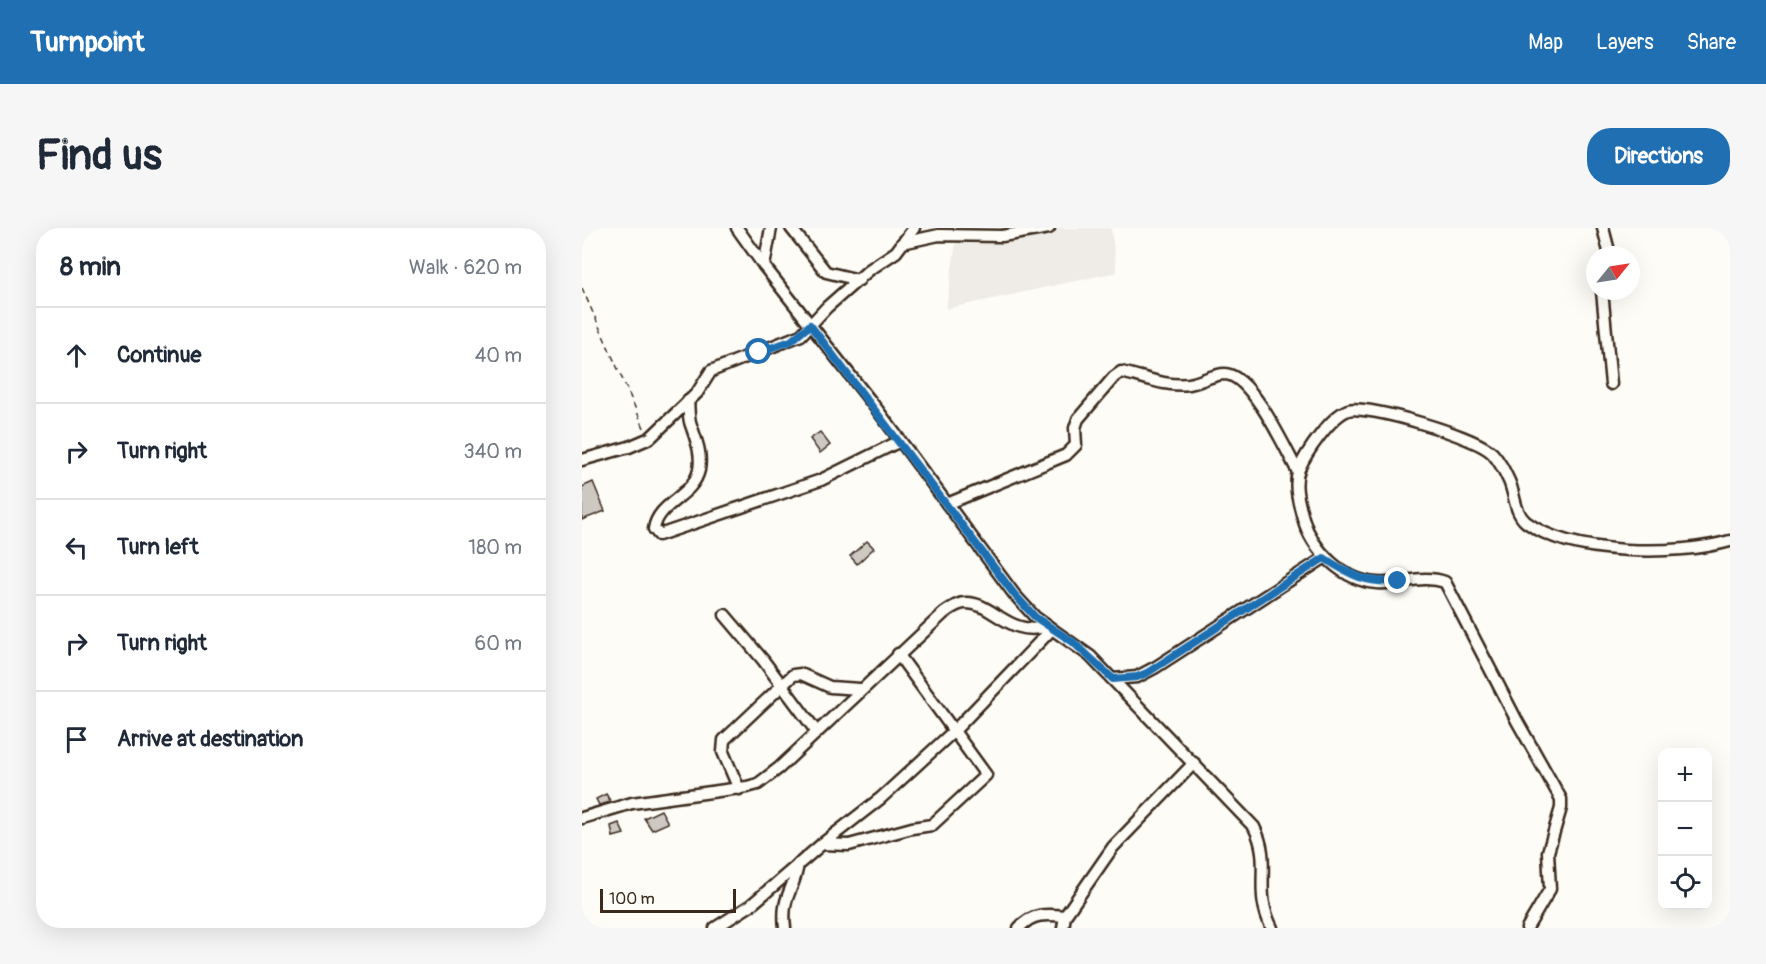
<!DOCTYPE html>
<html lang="en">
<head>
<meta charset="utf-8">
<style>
	body { margin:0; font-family:Pangolin,sans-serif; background:#f6f6f7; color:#1f2937 }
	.controls { position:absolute; right:18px; bottom:18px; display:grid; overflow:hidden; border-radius:12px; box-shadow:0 6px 24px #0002 }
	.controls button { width:54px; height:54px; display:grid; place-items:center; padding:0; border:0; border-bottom:2px solid #e0e1e3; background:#fff; color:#1f2937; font:30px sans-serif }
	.compass { position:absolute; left:1004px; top:18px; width:54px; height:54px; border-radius:50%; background:#fff; box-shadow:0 6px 24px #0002; rotate:60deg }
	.scale { position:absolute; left:18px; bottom:15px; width:136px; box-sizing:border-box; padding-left:6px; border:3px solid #3b2a1e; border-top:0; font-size:16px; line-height:21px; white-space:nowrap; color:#3b2a1e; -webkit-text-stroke:4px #fdfcf7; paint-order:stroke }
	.stop { position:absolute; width:18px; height:18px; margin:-14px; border:4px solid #1f6fb2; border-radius:50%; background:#fff }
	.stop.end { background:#1f6fb2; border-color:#fff; box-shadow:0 2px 6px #0008 }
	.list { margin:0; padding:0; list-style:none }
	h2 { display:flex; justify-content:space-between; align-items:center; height:78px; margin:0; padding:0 24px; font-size:26px }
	h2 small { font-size:20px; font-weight:400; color:#747a83 }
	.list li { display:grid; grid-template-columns:39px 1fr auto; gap:18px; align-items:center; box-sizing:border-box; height:96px; padding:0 24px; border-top:2px solid #e0e1e3 }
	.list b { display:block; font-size:22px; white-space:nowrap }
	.list em { font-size:20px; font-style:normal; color:#747a83 }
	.icon { flex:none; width:33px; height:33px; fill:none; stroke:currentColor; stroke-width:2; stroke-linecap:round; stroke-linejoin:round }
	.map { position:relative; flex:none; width:1148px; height:700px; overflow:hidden; border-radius:24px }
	header { display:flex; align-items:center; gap:36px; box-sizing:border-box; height:84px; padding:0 30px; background:#1f6fb2; color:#fff }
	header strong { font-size:28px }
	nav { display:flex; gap:33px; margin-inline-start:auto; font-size:21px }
	.intro { display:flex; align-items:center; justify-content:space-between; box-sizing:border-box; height:144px; padding:0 36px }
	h1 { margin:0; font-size:42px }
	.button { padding:15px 27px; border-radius:24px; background:#1f6fb2; color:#fff; font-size:21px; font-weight:700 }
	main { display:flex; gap:36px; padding:0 36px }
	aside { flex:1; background:#fff; border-radius:24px; box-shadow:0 6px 24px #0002 }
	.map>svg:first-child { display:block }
</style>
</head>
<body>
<header>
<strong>Turnpoint</strong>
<nav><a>Map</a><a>Layers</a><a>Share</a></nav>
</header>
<div class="intro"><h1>Find us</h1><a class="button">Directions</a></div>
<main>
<aside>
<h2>8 min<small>Walk · 620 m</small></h2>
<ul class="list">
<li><svg class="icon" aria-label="ahead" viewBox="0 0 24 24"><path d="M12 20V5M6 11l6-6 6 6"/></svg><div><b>Continue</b></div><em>40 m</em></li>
<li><svg class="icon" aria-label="right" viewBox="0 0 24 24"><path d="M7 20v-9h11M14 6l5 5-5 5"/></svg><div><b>Turn right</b></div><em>340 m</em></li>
<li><svg class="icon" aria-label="left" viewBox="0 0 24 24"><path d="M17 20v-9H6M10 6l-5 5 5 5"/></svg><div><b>Turn left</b></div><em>180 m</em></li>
<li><svg class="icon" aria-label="right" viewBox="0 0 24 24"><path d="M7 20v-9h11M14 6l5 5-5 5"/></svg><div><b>Turn right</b></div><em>60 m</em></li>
<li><svg class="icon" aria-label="arrive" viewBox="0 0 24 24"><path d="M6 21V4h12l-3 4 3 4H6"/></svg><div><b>Arrive at destination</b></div></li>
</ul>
</aside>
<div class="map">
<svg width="1148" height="700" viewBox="0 0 1148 700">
	<rect width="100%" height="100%" fill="#fdfcf7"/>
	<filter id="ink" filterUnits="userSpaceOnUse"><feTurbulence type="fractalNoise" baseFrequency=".0167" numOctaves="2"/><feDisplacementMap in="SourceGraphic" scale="12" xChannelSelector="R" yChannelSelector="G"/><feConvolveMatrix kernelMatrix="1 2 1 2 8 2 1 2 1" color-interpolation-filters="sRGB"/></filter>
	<g filter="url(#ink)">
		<polygon fill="#efece7" points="376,0 529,0 535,44 364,81"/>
		<g fill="#cdc8c2" stroke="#3b2a1e" stroke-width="1.5">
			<polygon points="238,204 248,217 238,225 228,211"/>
			<polygon points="11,254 23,283 0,292 0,259"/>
			<polygon points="285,313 292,320 275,336 268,328"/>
			<polygon points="24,566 29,574 17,577 14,571"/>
			<polygon points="79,582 86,595 70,602 62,590"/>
			<polygon points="37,595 42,606 31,609 29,598"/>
		</g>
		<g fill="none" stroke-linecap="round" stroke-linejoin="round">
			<g stroke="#3b2a1e" stroke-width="15">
				<g id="minor">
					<polyline points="155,0 182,38"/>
					<path d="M189,0L182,38L294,180L432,366L453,389L508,428L672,599C691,635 670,661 690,700"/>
					<polyline points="209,0 244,44 277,52"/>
					<polyline points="1021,0 1028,27"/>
					<polyline points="320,15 357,7 420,8 467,0"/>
					<polyline points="1020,63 1029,156"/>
					<path d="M106,173C107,180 106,190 109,197C114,212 120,225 117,242C111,269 76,274 72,301L77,307L239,252L318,213"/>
					<polyline points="0,232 47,219 68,210 115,165 129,143 219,107 245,79 287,42 314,24 332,0"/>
					<path d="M365,276L484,227L494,217L493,200L496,191L532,149L539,144C562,149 584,159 607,156C619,154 631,146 643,146C670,147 704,222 716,244"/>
					<polyline points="143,387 181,432 234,503"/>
					<polyline points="531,451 555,449 574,439 742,330"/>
					<polyline points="157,561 141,524 142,512 211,447 219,446 248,459 278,461"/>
					<path d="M0,590L50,575L165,559L176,556L197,540L362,385C368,381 375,375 383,375C410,373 427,411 466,398"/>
					<polyline points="240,616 299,570 373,502 470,401"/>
					<polyline points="133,700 169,677 240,616 267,617 330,600 350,597 404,547 316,426"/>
					<path d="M203,700C199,667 212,664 216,636"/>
					<path d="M437,700C450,685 464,686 483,688"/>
					<polyline points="481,700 483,688 531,619 612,535"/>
					<path d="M945,700L968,661L966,624L979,580V571L935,493L863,354C840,346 818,357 795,355C761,353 730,322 721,290C717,275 711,257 717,241C724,225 748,189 766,182C784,176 897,209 911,226C917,233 923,244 927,253C933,266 932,284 944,294C989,328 1096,328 1148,313"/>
				</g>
			</g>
			<polyline stroke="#3b2a1e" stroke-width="1.5" stroke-dasharray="6 4.5" stroke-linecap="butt" points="0,60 63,202"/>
			<use href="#minor" stroke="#fdfcf7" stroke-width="10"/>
		</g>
	</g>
	<g fill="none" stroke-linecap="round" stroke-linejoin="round" filter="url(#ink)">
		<path stroke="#1f6fb2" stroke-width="8" d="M177,124L209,113L228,97L432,366L453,389L491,414L531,451L555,449L565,445L742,330C768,347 785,356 816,353"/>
	</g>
</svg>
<div class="controls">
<button>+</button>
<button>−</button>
<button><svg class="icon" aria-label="locate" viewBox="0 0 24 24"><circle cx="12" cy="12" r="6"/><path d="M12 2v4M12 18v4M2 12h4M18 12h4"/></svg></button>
</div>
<svg class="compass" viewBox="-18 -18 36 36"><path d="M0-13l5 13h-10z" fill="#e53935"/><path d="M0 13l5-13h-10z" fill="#747a83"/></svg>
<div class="scale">100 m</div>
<div class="stop" style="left:177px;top:124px"></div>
<div class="stop end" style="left:816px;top:353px"></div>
</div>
</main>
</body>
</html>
